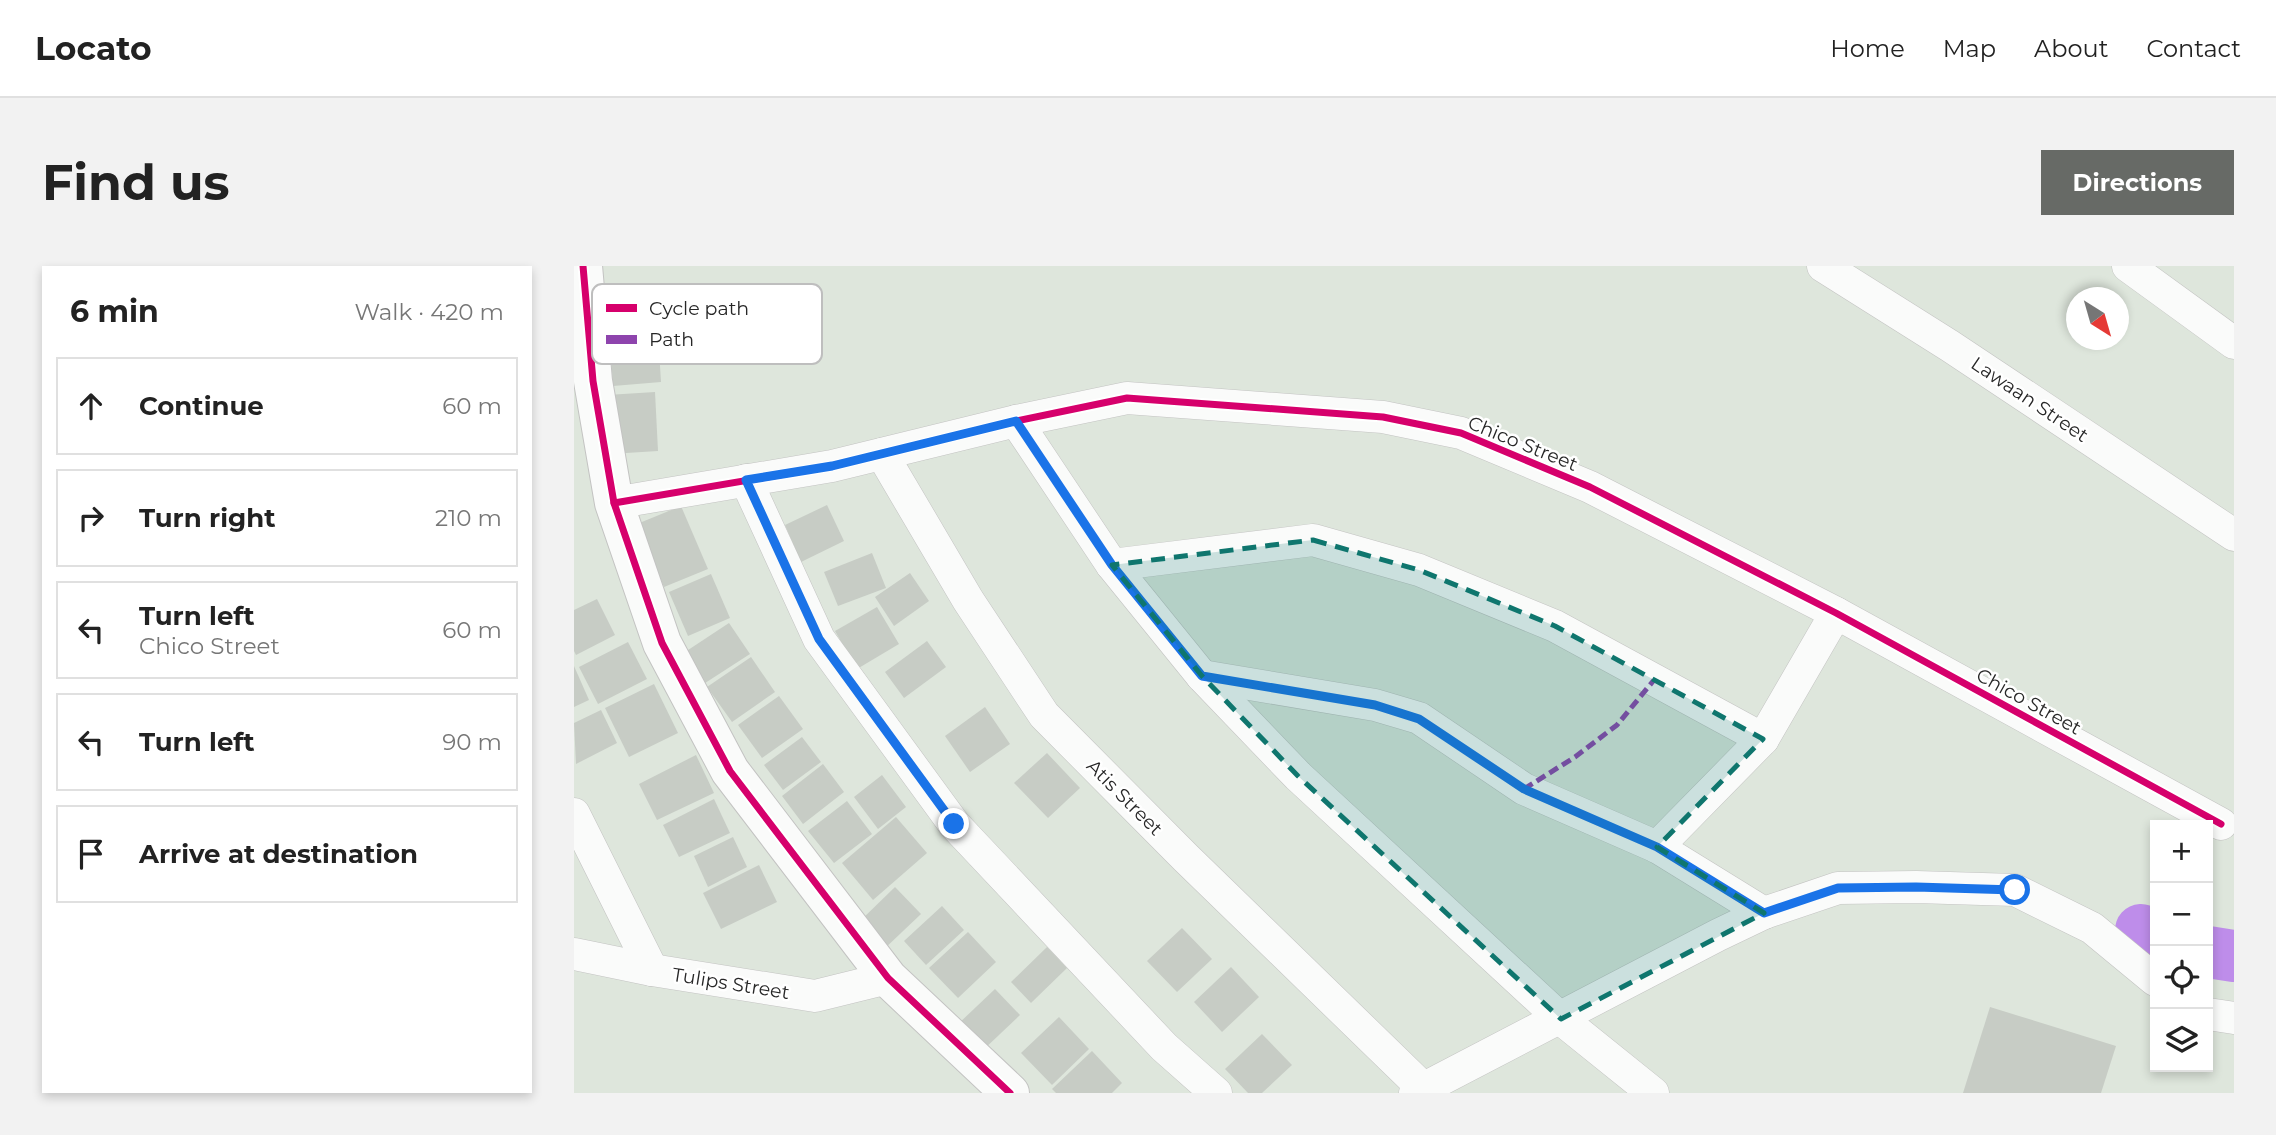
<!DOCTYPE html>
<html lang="en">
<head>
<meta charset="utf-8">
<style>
	body { margin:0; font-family:Montserrat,sans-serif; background:#f2f2f2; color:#222 }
	.controls { position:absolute; right:21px; bottom:21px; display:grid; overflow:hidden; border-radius:0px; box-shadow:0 4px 10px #0003 }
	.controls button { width:63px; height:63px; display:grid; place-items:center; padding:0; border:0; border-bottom:2px solid #e0e0e0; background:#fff; color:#222; font:35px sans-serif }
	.compass { position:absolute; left:1492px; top:21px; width:63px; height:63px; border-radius:50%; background:#fff; box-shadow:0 4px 10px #0003; rotate:143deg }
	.stop { position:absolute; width:21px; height:21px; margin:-16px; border:5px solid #1a73e8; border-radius:50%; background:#fff }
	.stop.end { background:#1a73e8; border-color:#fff; box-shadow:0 2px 7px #0008 }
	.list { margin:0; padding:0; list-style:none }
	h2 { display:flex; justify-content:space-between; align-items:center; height:91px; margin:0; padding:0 28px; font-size:30px }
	h2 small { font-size:23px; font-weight:400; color:#767676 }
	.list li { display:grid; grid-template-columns:46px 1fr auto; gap:21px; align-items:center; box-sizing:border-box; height:98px; margin:0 14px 14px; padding:0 14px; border:2px solid #e0e0e0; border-radius:0px }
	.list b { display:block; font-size:26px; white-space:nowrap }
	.list p { margin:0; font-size:23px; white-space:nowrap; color:#767676 }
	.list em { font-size:23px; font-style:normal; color:#767676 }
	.icon { flex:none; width:38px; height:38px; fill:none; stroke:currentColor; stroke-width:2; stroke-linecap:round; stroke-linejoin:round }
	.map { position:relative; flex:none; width:1660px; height:827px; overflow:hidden; border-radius:0px }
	header { display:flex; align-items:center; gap:42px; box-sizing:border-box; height:98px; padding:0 35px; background:#fff; border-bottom:2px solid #e0e0e0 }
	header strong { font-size:33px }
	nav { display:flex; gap:38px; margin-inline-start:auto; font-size:24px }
	.intro { display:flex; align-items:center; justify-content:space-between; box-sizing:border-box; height:168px; padding:0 42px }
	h1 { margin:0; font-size:49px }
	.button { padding:18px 32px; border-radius:0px; background:#676a66; color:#fff; font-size:24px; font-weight:700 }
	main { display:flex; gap:42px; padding:0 42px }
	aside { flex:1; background:#fff; border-radius:0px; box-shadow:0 4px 10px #0003 }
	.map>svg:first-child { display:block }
</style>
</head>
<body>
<header>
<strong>Locato</strong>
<nav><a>Home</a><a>Map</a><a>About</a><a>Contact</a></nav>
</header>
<div class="intro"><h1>Find us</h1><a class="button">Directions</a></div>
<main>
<aside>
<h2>6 min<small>Walk · 420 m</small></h2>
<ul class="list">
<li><svg class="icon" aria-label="ahead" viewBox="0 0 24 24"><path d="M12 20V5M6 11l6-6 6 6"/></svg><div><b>Continue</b></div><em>60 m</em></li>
<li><svg class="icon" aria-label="right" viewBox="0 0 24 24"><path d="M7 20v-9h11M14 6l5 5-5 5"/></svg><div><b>Turn right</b></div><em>210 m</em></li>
<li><svg class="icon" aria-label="left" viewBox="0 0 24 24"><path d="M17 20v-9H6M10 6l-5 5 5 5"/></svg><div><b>Turn left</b><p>Chico Street</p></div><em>60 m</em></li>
<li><svg class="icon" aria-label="left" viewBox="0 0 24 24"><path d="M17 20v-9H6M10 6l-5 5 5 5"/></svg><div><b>Turn left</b></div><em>90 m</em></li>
<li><svg class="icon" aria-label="arrive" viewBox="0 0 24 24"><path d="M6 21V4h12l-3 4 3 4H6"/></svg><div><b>Arrive at destination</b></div></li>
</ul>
</aside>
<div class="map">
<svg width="1660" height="827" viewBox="0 0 1660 827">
	<rect width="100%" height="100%" fill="#dee6dc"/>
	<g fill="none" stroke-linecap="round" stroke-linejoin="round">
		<g stroke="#be8dea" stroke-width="52">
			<polyline points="1567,664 1581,669"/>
			<polyline points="1634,686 1660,690"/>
		</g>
	</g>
	<g fill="#c7ccc5">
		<polygon points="83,52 87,116 39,120 35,56"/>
		<polygon points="81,126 84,185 36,188 33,129"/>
		<polygon points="253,239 270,275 227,296 211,259"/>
		<polygon points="107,240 134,303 90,321 63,258"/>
		<polygon points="298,287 312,322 264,340 250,306"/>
		<polygon points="336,307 355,335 320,360 301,331"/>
		<polygon points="137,308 156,352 114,370 95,326"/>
		<polygon points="23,333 41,369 2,389 0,385 0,344"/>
		<polygon points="303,341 325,378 283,403 261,365"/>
		<polygon points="155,357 176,388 128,419 108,388"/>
		<polygon points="353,375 372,401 330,432 311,406"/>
		<polygon points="54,376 73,413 24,438 5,401"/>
		<polygon points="177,391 201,426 158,456 133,421"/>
		<polygon points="0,400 15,434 0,441"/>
		<polygon points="80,418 104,467 55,491 31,442"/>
		<polygon points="205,430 229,463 188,492 164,459"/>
		<polygon points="411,441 436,478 396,506 371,470"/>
		<polygon points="27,444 43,477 2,498 0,457"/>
		<polygon points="228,471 247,496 209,524 190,499"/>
		<polygon points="473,487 506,522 474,552 440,517"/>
		<polygon points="122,489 140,527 83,554 65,518"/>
		<polygon points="249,498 270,526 229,558 208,530"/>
		<polygon points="308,509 332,541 304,563 280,531"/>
		<polygon points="140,533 156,567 105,591 89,559"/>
		<polygon points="273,535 298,568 260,597 234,565"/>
		<polygon points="322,551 353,587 299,634 268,597"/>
		<polygon points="159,571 173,601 134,621 120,590"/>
		<polygon points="185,599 203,636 147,663 129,627"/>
		<polygon points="321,621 347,648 308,685 282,659"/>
		<polygon points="368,640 390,664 352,699 330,675"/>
		<polygon points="608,662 638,693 603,726 573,695"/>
		<polygon points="394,666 422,696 384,732 355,702"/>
		<polygon points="473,681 493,702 457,737 437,716"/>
		<polygon points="657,701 685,731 648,766 620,736"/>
		<polygon points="421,723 446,749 407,786 382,760"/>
		<polygon points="1416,741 1542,780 1527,827 1389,827"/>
		<polygon points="485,751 515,783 478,819 447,787"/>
		<polygon points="688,768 718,799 688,827 674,827 651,803"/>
		<polygon points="518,785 548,817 538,827 482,827 478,823"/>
	</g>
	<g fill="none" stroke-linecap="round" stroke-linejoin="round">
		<g stroke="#c3c3c2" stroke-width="33">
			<g id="street">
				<polyline points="1249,0 1376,80 1660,269"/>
				<polyline points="1554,0 1660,77"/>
				<polyline points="442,155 538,299 628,410 724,510 987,753 1079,827"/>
				<polyline points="308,188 394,334 470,449 612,592 854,827"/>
				<polyline points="172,214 245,373 380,558 590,781 642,827"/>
				<polyline points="40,237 258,200 442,155 553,132 809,151 887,167 1016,221 1262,347 1647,558"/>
				<polyline points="538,299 739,274 845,304 981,360 1189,473"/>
				<polyline points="628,410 801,439 845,452 950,523 1083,581 1190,647"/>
				<polyline points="0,548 78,704"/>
				<polyline points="1083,581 1189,473 1262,347"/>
				<polyline points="0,688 78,704 241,730 314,712"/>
				<polyline points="1634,748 1660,752"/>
				<polyline points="841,827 1144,669 1190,647 1264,622 1342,621 1441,624 1518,662 1581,714"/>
			</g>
		</g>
		<g stroke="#c3c3c2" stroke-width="40">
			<polyline id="secondary" points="9,0 19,115 40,237 88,377 156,505 314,712 436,827"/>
		</g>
		<use href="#street" stroke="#fafbfa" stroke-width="32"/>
		<use href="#secondary" stroke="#fafbfa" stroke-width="38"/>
		<polyline stroke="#8e44ad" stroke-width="5" stroke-dasharray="10 5" stroke-linecap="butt" points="950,523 1001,491 1043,459 1080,414"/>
		<g stroke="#fff" stroke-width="11">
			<g id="cycleway">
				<polyline points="9,0 19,115 40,237 88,377 156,505 314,712 436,827"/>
				<polyline points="40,237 258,200 442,155 553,132 809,151 887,167 1016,221 1262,347 1647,558"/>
			</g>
		</g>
		<use href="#cycleway" stroke="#d6006c" stroke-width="7"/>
	</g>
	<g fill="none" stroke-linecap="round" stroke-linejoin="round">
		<polyline stroke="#1a73e8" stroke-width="9" points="380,558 245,373 172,214 258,200 442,155 538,299 628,410 801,439 845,453 950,523 1083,581 1190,647 1264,622 1342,621 1441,624"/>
	</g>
	<path fill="#0f766e" fill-opacity="0.2" stroke="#0f766e" stroke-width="5" stroke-dasharray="14 9" stroke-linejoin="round" d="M739,274L845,304L981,360L1189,473L1083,581L1190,647L987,753L724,510L628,410L538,299Z"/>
	<g text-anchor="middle" stroke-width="5" stroke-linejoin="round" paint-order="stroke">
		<g font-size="19" fill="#272727" stroke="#fff">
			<text transform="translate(1456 133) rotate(34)" y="7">Lawaan Street</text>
			<text transform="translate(949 177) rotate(22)" y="7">Chico Street</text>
			<text transform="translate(1455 435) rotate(29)" y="7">Chico Street</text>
			<text transform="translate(551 531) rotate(45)" y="7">Atis Street</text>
			<text transform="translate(157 717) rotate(9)" y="7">Tulips Street</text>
		</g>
	</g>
	<rect x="18" y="18" width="230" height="80" rx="10" fill="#fff" stroke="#bebebe" stroke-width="2"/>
	<rect x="32" y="38" width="31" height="8" fill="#d6006c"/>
	<rect x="32" y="69" width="31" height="9" fill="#8e44ad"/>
	<g font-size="19" fill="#272727">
		<text x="75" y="49">Cycle path</text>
		<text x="75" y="80">Path</text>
	</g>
</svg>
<div class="controls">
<button>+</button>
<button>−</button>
<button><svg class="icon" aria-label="locate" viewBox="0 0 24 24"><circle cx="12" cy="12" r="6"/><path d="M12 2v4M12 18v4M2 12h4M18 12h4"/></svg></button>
<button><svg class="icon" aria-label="layers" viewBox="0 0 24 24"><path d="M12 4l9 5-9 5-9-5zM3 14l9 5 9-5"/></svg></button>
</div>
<svg class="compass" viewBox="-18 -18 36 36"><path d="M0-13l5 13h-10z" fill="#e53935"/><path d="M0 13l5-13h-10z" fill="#767676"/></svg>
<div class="stop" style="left:1441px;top:624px"></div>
<div class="stop end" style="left:380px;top:558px"></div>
</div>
</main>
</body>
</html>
